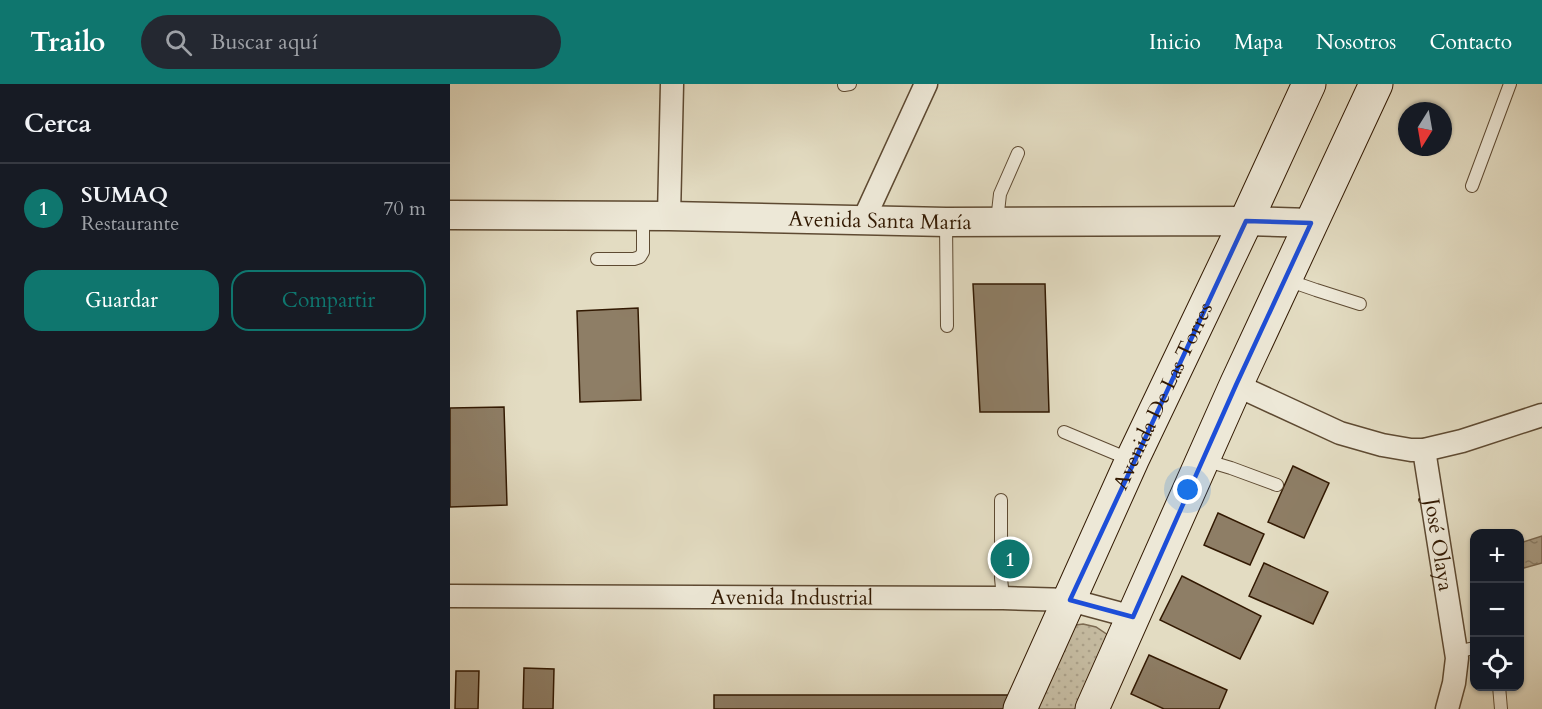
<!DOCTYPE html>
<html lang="es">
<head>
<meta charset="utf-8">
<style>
	body { margin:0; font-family:Cardo,serif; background:#242831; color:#f1f3f6 }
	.controls { position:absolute; right:18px; bottom:18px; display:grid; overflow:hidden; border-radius:12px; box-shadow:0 2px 4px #0004 }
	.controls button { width:54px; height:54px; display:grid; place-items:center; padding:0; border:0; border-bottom:2px solid #363941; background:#171b24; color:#f1f3f6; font:30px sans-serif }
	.compass { position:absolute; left:948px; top:18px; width:54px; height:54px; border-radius:50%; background:#171b24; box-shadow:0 2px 4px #0004; rotate:191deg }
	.you { position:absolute; left:738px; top:406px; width:21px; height:21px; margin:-15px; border:4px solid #fff; border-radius:50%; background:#1a73e8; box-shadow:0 0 0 9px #1a73e833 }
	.badge { display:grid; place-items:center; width:39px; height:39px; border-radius:50%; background:#0f766e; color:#fff; font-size:20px; font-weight:700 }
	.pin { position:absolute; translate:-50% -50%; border:3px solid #fff; box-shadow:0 2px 6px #0006 }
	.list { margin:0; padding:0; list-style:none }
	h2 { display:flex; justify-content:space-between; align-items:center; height:78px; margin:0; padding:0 24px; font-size:26px }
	h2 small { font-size:20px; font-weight:400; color:#9ea1a6 }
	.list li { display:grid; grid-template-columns:39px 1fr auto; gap:18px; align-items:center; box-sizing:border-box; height:90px; padding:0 24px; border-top:2px solid #363941 }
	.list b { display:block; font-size:22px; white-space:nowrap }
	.list p { margin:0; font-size:20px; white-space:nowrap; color:#9ea1a6 }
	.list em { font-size:20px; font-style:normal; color:#9ea1a6 }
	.actions { display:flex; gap:12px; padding:18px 24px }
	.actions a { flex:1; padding:14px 0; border:2px solid #0f766e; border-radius:18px; text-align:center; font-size:21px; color:#0f766e }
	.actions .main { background:#0f766e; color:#fff }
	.icon { flex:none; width:33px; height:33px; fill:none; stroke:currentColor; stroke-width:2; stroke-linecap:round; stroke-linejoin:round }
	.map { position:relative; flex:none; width:1092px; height:625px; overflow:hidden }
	header { display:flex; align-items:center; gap:36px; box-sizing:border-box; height:84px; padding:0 30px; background:#0f766e; color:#fff }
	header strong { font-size:28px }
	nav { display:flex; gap:33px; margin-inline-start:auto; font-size:21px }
	.search { width:420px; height:54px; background:#242831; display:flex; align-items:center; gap:15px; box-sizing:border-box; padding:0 21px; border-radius:33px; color:#9ea1a6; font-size:22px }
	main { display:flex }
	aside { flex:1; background:#171b24 }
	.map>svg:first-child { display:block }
</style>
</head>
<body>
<header>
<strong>Trailo</strong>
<div class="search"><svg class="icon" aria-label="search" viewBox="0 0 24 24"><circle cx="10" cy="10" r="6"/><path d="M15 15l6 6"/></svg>Buscar aquí</div>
<nav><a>Inicio</a><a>Mapa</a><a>Nosotros</a><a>Contacto</a></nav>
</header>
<main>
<aside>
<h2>Cerca<small></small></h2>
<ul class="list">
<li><span class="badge">1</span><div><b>SUMAQ</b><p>Restaurante</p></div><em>70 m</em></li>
</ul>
<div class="actions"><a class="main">Guardar</a><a>Compartir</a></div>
</aside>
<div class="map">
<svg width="1092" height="625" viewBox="0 0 1092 625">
	<defs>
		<pattern id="park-dots" width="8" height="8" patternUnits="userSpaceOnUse" patternTransform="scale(1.5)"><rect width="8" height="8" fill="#c5bba1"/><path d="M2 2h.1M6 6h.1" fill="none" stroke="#aaa089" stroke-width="1.8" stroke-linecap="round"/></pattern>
		<pattern id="water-ripples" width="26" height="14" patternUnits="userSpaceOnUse" patternTransform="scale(1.5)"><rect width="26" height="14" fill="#a79a81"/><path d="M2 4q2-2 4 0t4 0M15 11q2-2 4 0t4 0" fill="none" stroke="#897d67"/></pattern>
	</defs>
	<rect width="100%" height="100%" fill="#e3dcc2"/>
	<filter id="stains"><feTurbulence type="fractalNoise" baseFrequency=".00333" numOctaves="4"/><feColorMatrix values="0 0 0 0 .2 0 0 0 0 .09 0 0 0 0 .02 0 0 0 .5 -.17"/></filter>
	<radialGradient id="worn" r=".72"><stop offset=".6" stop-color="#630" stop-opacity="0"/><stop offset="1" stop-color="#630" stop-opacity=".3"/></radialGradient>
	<polygon fill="url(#park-dots)" stroke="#7c6a52" stroke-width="1.5" points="633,540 646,543 658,551 633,625 586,625 622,545 626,541"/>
	<polygon fill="url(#water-ripples)" stroke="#78664e" stroke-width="1.5" points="1092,452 1092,479 1070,485 1070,459"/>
	<g fill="#8e7e66" stroke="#321902" stroke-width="1.5">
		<polygon points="523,200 595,200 599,328 530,328"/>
		<polygon points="188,224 191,316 130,318 127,227"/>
		<polygon points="54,323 57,421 0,423 0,324"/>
		<polygon points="843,382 879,399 854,454 818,438"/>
		<polygon points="768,429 814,450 800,481 754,461"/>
		<polygon points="814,479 878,508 863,540 799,512"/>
		<polygon points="732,492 811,532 790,575 710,536"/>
		<polygon points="699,571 777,606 769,625 714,625 681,610"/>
		<polygon points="74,584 104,585 103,625 73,625"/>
		<polygon points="6,587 29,587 28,625 5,625"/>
		<polygon points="264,611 562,611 556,625 264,625"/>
	</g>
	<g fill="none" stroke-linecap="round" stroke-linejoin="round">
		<g stroke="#5e4a32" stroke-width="14">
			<g id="service">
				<polyline points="394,1 400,0"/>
				<polyline points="1022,102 1060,0"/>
				<polyline points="547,137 550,110 568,69"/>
				<polyline points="496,138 497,242"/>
				<polyline points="147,175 184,175 190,173 193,168 193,132"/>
				<polyline points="837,196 866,206 910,220"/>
				<polyline points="614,348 681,376"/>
				<polyline points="754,376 781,384 827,401"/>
				<polyline points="551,416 551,494 553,514"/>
				<polyline points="1007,574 1015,566 1024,564"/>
				<polyline points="1049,602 1051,625"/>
			</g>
		</g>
		<g stroke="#5e4a32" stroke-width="25">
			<g id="minor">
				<polyline points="219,132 222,0"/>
				<polyline points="413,137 476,0"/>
				<polyline points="786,301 890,349 932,361 961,366 974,366 1012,357 1092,331"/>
				<path id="s1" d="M974,366L1007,574L1004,599L997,625"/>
				<path id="s2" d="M0,512L553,514L620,516L683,533"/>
			</g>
		</g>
		<g stroke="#5e4a32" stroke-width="31">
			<g id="tertiary">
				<path id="s3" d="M0,131L219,132L496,138L796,137L861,139"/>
			</g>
		</g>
		<g stroke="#321902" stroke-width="35">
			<g id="secondary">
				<path id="s4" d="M570,625L682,376L796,137L859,0"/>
				<polyline points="642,625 786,301 926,0"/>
			</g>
		</g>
		<use href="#service" stroke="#ede8d7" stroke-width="12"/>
		<use href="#minor" stroke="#ede8d7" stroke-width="22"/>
		<use href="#tertiary" stroke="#ede8d7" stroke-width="28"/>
		<use href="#secondary" stroke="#ede8d7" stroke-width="33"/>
	</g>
	<path fill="none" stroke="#1d4ed8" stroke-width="4.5" stroke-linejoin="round" d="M796,137L861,139L786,301L683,533L620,516Z"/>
	<g text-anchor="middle" stroke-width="6" stroke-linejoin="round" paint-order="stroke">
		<g font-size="21" fill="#321902" stroke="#ede8d7">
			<text dy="7" stroke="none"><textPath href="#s3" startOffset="430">Avenida Santa María</textPath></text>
			<text dy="7" stroke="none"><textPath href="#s4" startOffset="344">Avenida De Las Torres</textPath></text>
			<text dy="7" stroke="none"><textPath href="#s1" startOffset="96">José Olaya</textPath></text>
			<text dy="7" stroke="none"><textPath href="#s2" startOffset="342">Avenida Industrial</textPath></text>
		</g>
	</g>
	<rect width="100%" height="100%" filter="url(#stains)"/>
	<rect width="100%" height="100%" fill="url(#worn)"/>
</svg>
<div class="controls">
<button>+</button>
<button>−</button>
<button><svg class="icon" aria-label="locate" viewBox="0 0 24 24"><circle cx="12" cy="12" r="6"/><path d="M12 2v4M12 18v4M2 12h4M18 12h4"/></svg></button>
</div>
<svg class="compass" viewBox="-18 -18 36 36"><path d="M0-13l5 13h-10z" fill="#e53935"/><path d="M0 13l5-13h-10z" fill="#9ea1a6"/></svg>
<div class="you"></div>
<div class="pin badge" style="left:560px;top:475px">1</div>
</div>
</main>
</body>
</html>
